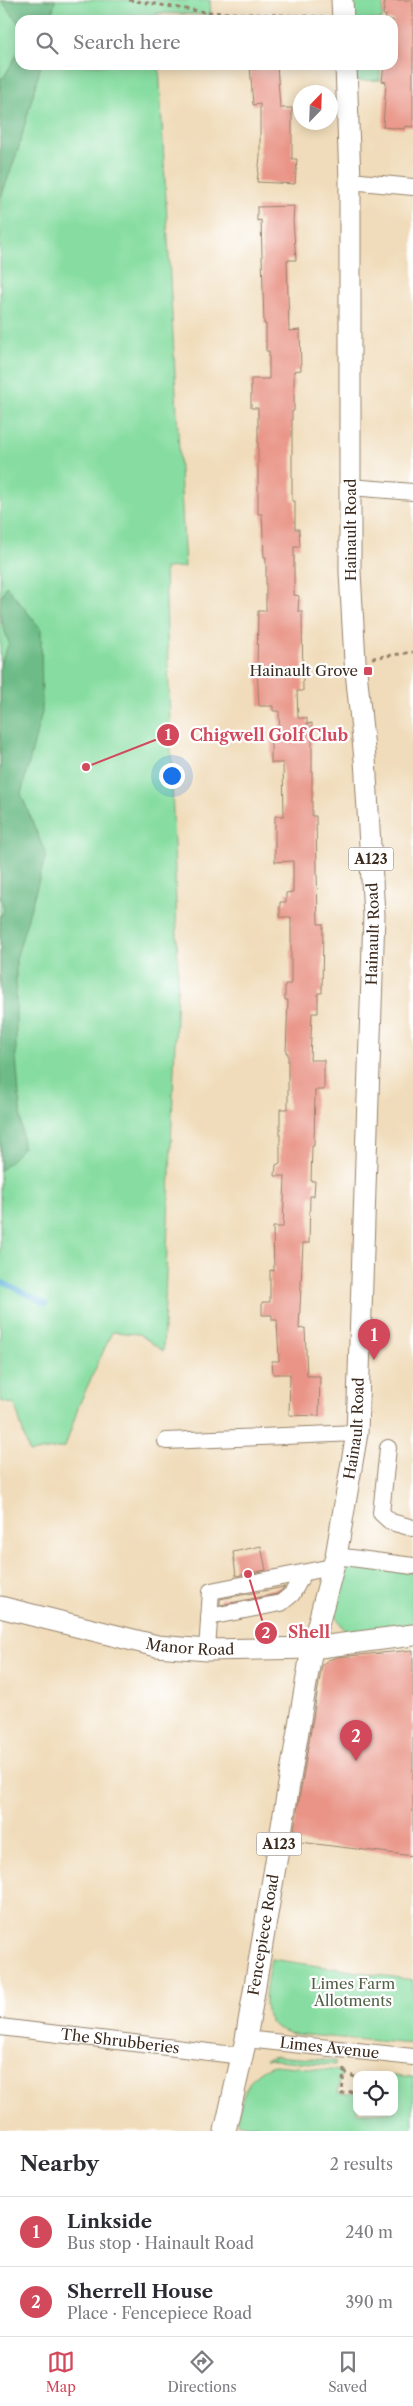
<!DOCTYPE html>
<html lang="en">
<head>
<meta charset="utf-8">
<style>
	body { margin:0; font-family:"Libre Caslon Text",serif; background:#f7f7f7; color:#2b2b33 }
	.controls { position:absolute; right:15px; bottom:15px; display:grid; overflow:hidden; border-radius:10px; box-shadow:0 2px 12px #0003 }
	.controls button { width:45px; height:45px; display:grid; place-items:center; padding:0; border:0; border-bottom:1px solid #e1e1e2; background:#fff; color:#2b2b33; font:25px sans-serif }
	.compass { position:absolute; left:293px; top:85px; width:45px; height:45px; border-radius:50%; background:#fff; box-shadow:0 2px 12px #0003; rotate:23deg }
	.you { position:absolute; left:171px; top:775px; width:18px; height:18px; margin:-12px; border:4px solid #fff; border-radius:50%; background:#1a73e8; box-shadow:0 0 0 8px #1a73e833 }
	.badge { display:grid; place-items:center; width:32px; height:32px; border-radius:50%; background:#d1495b; color:#fff; font-size:16px; font-weight:700 }
	.pin { position:absolute; translate:-50% -41px; filter:drop-shadow(0 1px 2px #0008) }
	.pin::after { content:''; position:absolute; top:26px; width:18px; height:15px; background:inherit; clip-path:polygon(0 0,100% 0,50% 100%) }
	.list { margin:0; padding:0; list-style:none }
	h2 { display:flex; justify-content:space-between; align-items:center; height:65px; margin:0; padding:0 20px; font-size:21px }
	h2 small { font-size:16px; font-weight:400; color:#7c7c81 }
	.list li { display:grid; grid-template-columns:32px 1fr auto; gap:15px; align-items:center; box-sizing:border-box; height:70px; padding:0 20px; border-top:1px solid #e1e1e2 }
	.list b { display:block; font-size:19px; white-space:nowrap }
	.list p { margin:0; font-size:16px; white-space:nowrap; color:#7c7c81 }
	.list em { font-size:16px; font-style:normal; color:#7c7c81 }
	.icon { flex:none; width:28px; height:28px; fill:none; stroke:currentColor; stroke-width:2; stroke-linecap:round; stroke-linejoin:round }
	.map { position:relative; flex:none; width:413px; height:2131px; overflow:hidden }
	.search { position:absolute; background:#fff; box-shadow:0 2px 12px #0003; left:15px; right:15px; top:15px; height:55px; display:flex; align-items:center; gap:12px; box-sizing:border-box; padding:0 18px; border-radius:15px; color:#7c7c81; font-size:19px }
	.sheet { height:205px; background:#fff }
	nav { display:flex; justify-content:space-around; align-items:center; box-sizing:border-box; height:70px; border-top:1px solid #e1e1e2; background:#fff; font-size:14px; color:#7c7c81 }
	nav a { display:grid; justify-items:center; gap:2px }
	nav .on { color:#d1495b }
	.map>svg:first-child { display:block }
</style>
</head>
<body>
<div class="map">
<svg width="413" height="2131" viewBox="0 0 413 2131">
	<rect width="100%" height="100%" fill="#fff"/>
	<filter id="ink" filterUnits="userSpaceOnUse"><feTurbulence type="fractalNoise" baseFrequency=".02" numOctaves="2"/><feDisplacementMap in="SourceGraphic" scale="10" xChannelSelector="R" yChannelSelector="G"/><feConvolveMatrix kernelMatrix="1 2 1 2 8 2 1 2 1" color-interpolation-filters="sRGB"/></filter>
	<filter id="wash" filterUnits="userSpaceOnUse"><feTurbulence type="fractalNoise" baseFrequency=".0096" numOctaves="4" result="noise"/><feDisplacementMap in="SourceGraphic" scale="20" xChannelSelector="R" yChannelSelector="G"/><feGaussianBlur stdDeviation="1.12" result="paint"/><feColorMatrix in="noise" values="0 0 0 0 0 0 0 0 0 0 0 0 0 0 0 0 0 1.4 0 .05"/><feComposite in="paint" operator="in"/></filter>
	<g filter="url(#wash)">
		<rect width="100%" height="100%" fill="#f0dcba"/>
		<g fill="#87dda1" stroke="#618460">
			<polygon points="0,0 210,0 211,15 157,13 157,20 20,20 20,65 159,65 185,567 165,568 178,966 163,1351 139,1334 112,1332 79,1405 65,1447 29,1453 15,1405 0,1401"/>
			<polygon points="350,0 383,0 382,20 351,20"/>
			<polygon points="353,65 380,65 380,80 353,81"/>
			<path d="M343,1563L413,1573V1626L347,1633C327,1611 335,1589 343,1563Z"/>
			<path d="M271,1959L413,1980V2044L295,2034C253,2028 266,1989 271,1959Z"/>
			<polygon points="276,2056 335,2061 335,2065 265,2059"/>
			<path d="M274,2065L342,2071L338,2093L348,2094L357,2092V2112H394V2075L413,2077V2131H292L237,2123C243,2097 245,2073 274,2065Z"/>
		</g>
		<g fill="#6dbc87" stroke="#547352">
			<polygon points="1,0 55,0 55,1 51,20 20,20 20,25"/>
			<polygon points="20,49 20,65 41,65 18,150 0,200 0,79 4,77"/>
			<polygon points="6,586 41,629 42,712 21,794 46,855 16,959 16,1056 23,1148 0,1171 0,918 4,910 0,893 0,665 9,643 0,617 0,600"/>
		</g>
		<g fill="none" stroke-linecap="round" stroke-linejoin="round">
			<polyline stroke="#59afd6" stroke-width="5" points="0,1281 46,1304"/>
		</g>
		<g id="blocks">
			<g fill="#e99486">
				<polygon points="385,0 413,0 413,127 405,126 404,129 383,127 386,82 382,81 384,65 393,65 393,20 385,20 386,15 383,15"/>
				<polygon points="250,65 277,65 280,108 292,108 292,159 297,159 295,184 257,182 260,157 260,104 253,105"/>
				<polygon points="294,206 293,221 296,260 287,260 289,331 300,330 301,370 294,371 294,411 292,411 292,501 295,501 295,529 299,529 300,547 294,547 294,595 299,596 298,611 302,611 303,691 297,691 298,718 307,718 307,724 312,723 312,816 316,816 318,924 323,924 322,993 318,993 318,1013 312,1013 310,1060 324,1060 324,1090 315,1090 314,1146 312,1146 311,1181 315,1181 314,1196 310,1196 309,1243 303,1243 299,1329 305,1328 307,1376 320,1376 319,1416 289,1415 290,1374 273,1374 272,1361 279,1361 277,1320 272,1320 272,1315 262,1315 262,1302 270,1302 270,1270 274,1271 273,1227 283,1227 285,1176 275,1176 276,1165 280,1163 280,1109 288,1109 288,1053 286,1053 288,1000 285,1000 285,984 291,984 291,917 280,917 280,902 286,902 286,893 293,892 293,861 275,862 275,816 284,816 283,763 271,763 271,741 280,740 279,711 273,711 273,706 259,706 257,668 258,611 266,611 266,557 264,557 262,514 258,514 258,408 251,408 251,379 269,379 269,351 266,351 266,324 264,324 261,220 257,221 257,207"/>
				<polygon points="261,1546 266,1570 236,1576 233,1552"/>
				<polygon points="285,1587 277,1594 220,1605 220,1599"/>
				<polygon points="413,1650 413,1856 292,1841 322,1665 328,1660 338,1657"/>
			</g>
		</g>
	</g>
	<g filter="url(#ink)">
		<use href="#blocks" fill-opacity="0" stroke="#96836c" stroke-width="1"/>
		<g fill="none" stroke-linecap="round" stroke-linejoin="round">
			<g stroke="#96836c" stroke-width="18">
				<g id="minor">
					<polyline points="350,181 413,187"/>
					<polyline points="350,487 413,492"/>
					<polyline points="166,1441 357,1433"/>
					<polyline points="388,1448 381,1513 391,1522 413,1528"/>
					<polyline points="336,1556 413,1566"/>
					<polyline points="209,1617 281,1603 292,1594 303,1574"/>
					<polyline points="207,1650 211,1591 332,1567"/>
					<path id="s1" d="M0,2027L242,2056"/>
					<path id="s2" d="M246,2039L413,2057"/>
				</g>
			</g>
			<g stroke="#96836c" stroke-width="23">
				<g id="major">
					<polyline points="342,0 343,20"/>
					<path id="s3" d="M0,1607L157,1646L207,1650L312,1648L413,1635"/>
					<path id="s4" d="M225,2131L246,2039L312,1648L336,1556L357,1433L374,915L365,759L355,661L350,572V181L346,65"/>
				</g>
			</g>
			<g stroke="#96836c" stroke-width="3" stroke-dasharray="4 4" stroke-linecap="butt">
				<polyline points="129,0 205,12 325,17"/>
				<polyline points="372,658 413,652"/>
				<polyline points="344,2069 342,2094 357,2090"/>
				<polyline points="344,2072 357,2078"/>
			</g>
			<use href="#minor" stroke="#fff" stroke-width="16"/>
			<use href="#major" stroke="#fff" stroke-width="21"/>
		</g>
	</g>
	<rect fill="#d1495b" stroke="#fff" stroke-width="2" x="363" y="666" width="10" height="10" rx="2.5"/>
	<g text-anchor="middle" stroke-width="4.5" stroke-linejoin="round" paint-order="stroke">
		<g fill="#fff" stroke="#766a62" stroke-width="1">
			<rect x="348.5" y="847.5" width="45" height="23" rx="4"/>
			<rect x="256.5" y="1832.5" width="45" height="23" rx="4"/>
		</g>
		<g font-size="14" font-weight="bold" fill="#3b2a1e">
			<text x="371" y="864">A123</text>
			<text x="279" y="1849">A123</text>
		</g>
		<g font-size="15" fill="#3b2a1e" stroke="#fff">
			<text transform="translate(351 530) rotate(-90)" y="5">Hainault Road</text>
			<text dy="5" stroke="none"><textPath href="#s4" startOffset="1210">Hainault Road</textPath></text>
			<text dy="5" stroke="none"><textPath href="#s4" startOffset="715">Hainault Road</textPath></text>
			<text dy="5" stroke="none"><textPath href="#s3" startOffset="195">Manor Road</textPath></text>
			<text dy="5" stroke="none"><textPath href="#s4" startOffset="200">Fencepiece Road</textPath></text>
			<text dy="5" stroke="none"><textPath href="#s1" startOffset="121">The Shrubberies</textPath></text>
			<text dy="5" stroke="none"><textPath href="#s2" startOffset="84">Limes Avenue</textPath></text>
		</g>
		<g font-size="15" fill="#3b2a1e" stroke="#fff" text-anchor="end">
			<text x="358" y="676">Hainault Grove</text>
		</g>
		<g font-size="15" fill="#526045" stroke="#fff">
			<text x="353" y="1989">Limes Farm<tspan x="353" dy="17">Allotments</tspan></text>
		</g>
	</g>
	<path fill="none" stroke="#d1495b" stroke-width="2" d="M86 767L168 735M248 1574L266 1633"/>
	<g fill="#d1495b" stroke="#fff" stroke-width="2">
		<circle cx="86" cy="767" r="5"/>
		<circle cx="248" cy="1574" r="5"/>
		<circle cx="168" cy="735" r="12"/>
		<circle cx="266" cy="1633" r="12"/>
	</g>
	<g font-size="15" text-anchor="middle" font-weight="bold" fill="#fff">
		<text x="168" y="740">1</text>
		<text x="266" y="1638">2</text>
	</g>
	<g font-size="16" text-anchor="middle" font-weight="bold" fill="#d1495b" stroke="#fff" stroke-width="4.5" stroke-linejoin="round" paint-order="stroke">
		<text x="269" y="741">Chigwell Golf Club</text>
		<text x="309" y="1638">Shell</text>
	</g>
</svg>
<div class="controls">
<button><svg class="icon" aria-label="locate" viewBox="0 0 24 24"><circle cx="12" cy="12" r="6"/><path d="M12 2v4M12 18v4M2 12h4M18 12h4"/></svg></button>
</div>
<svg class="compass" viewBox="-18 -18 36 36"><path d="M0-13l5 13h-10z" fill="#e53935"/><path d="M0 13l5-13h-10z" fill="#7c7c81"/></svg>
<div class="you"></div>
<div class="pin badge" style="left:374px;top:1360px">1</div>
<div class="pin badge" style="left:356px;top:1761px">2</div>
<div class="search"><svg class="icon" aria-label="search" viewBox="0 0 24 24"><circle cx="10" cy="10" r="6"/><path d="M15 15l6 6"/></svg>Search here</div>
</div>
<section class="sheet">
<h2>Nearby<small>2 results</small></h2>
<ul class="list">
<li><span class="badge">1</span><div><b>Linkside</b><p>Bus stop · Hainault Road</p></div><em>240 m</em></li>
<li><span class="badge">2</span><div><b>Sherrell House</b><p>Place · Fencepiece Road</p></div><em>390 m</em></li>
</ul>
</section>
<nav>
<a class="on"><svg class="icon" aria-label="map" viewBox="0 0 24 24"><path d="M3 6l6-2 6 2 6-2v14l-6 2-6-2-6 2zM9 4v14M15 6v14"/></svg>Map</a>
<a><svg class="icon" aria-label="directions" viewBox="0 0 24 24"><path d="M12 3l9 9-9 9-9-9zM9 14v-3h6M13 9l2 2-2 2"/></svg>Directions</a>
<a><svg class="icon" aria-label="saved" viewBox="0 0 24 24"><path d="M7 4h10v16l-5-4-5 4z"/></svg>Saved</a>
</nav>
</body>
</html>
